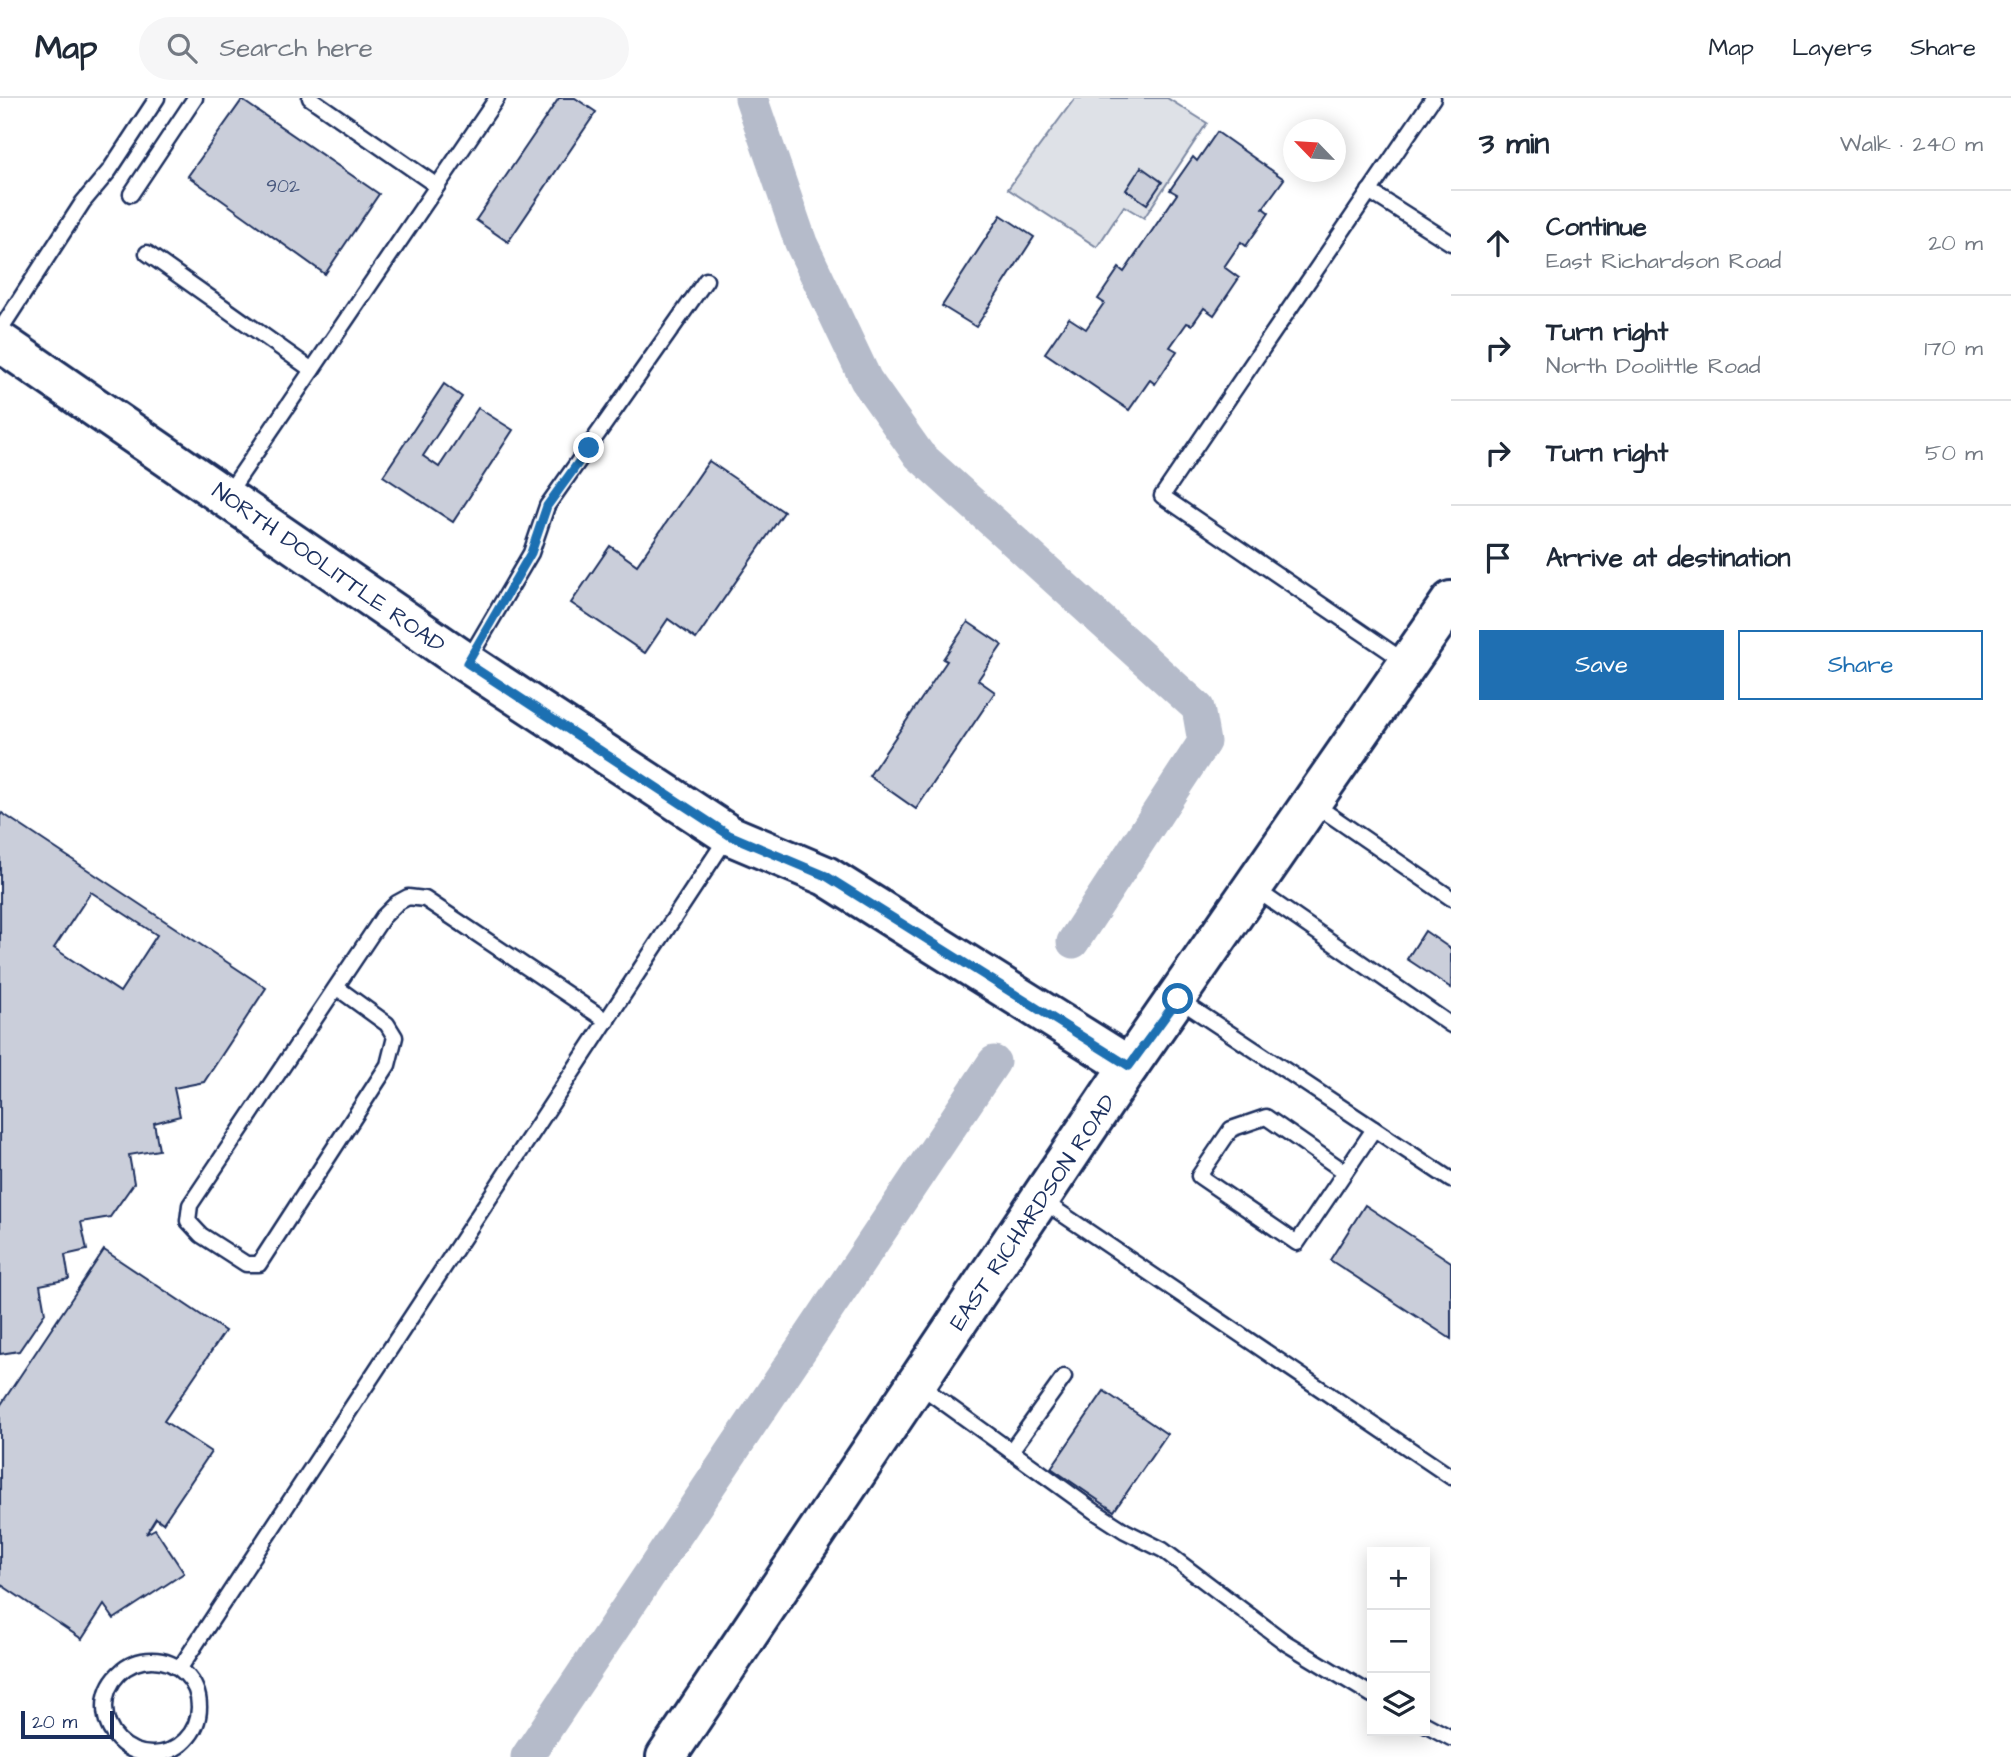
<!DOCTYPE html>
<html lang="en">
<head>
<meta charset="utf-8">
<style>
	body { margin:0; font-family:"Architects Daughter",sans-serif; background:#f6f6f7; color:#1f2937 }
	.controls { position:absolute; right:21px; bottom:21px; display:grid; overflow:hidden; border-radius:0px; box-shadow:0 4px 18px #0003 }
	.controls button { width:63px; height:63px; display:grid; place-items:center; padding:0; border:0; border-bottom:2px solid #e0e1e3; background:#fff; color:#1f2937; font:35px sans-serif }
	.compass { position:absolute; left:1283px; top:21px; width:63px; height:63px; border-radius:50%; background:#fff; box-shadow:0 4px 18px #0003; rotate:295deg }
	.scale { position:absolute; left:21px; bottom:18px; width:93px; box-sizing:border-box; padding-left:7px; border:4px solid #1b2f5e; border-top:0; font-size:19px; line-height:24px; white-space:nowrap; color:#1b2f5e; -webkit-text-stroke:5px #fff; paint-order:stroke }
	.stop { position:absolute; width:21px; height:21px; margin:-16px; border:5px solid #1f6fb2; border-radius:50%; background:#fff }
	.stop.end { background:#1f6fb2; border-color:#fff; box-shadow:0 2px 7px #0008 }
	.list { margin:0; padding:0; list-style:none }
	h2 { display:flex; justify-content:space-between; align-items:center; height:91px; margin:0; padding:0 28px; font-size:30px }
	h2 small { font-size:23px; font-weight:400; color:#747a83 }
	.list li { display:grid; grid-template-columns:46px 1fr auto; gap:21px; align-items:center; box-sizing:border-box; height:105px; padding:0 28px; border-top:2px solid #e0e1e3 }
	.list b { display:block; font-size:26px; white-space:nowrap }
	.list p { margin:0; font-size:23px; white-space:nowrap; color:#747a83 }
	.list em { font-size:23px; font-style:normal; color:#747a83 }
	.actions { display:flex; gap:14px; padding:21px 28px }
	.actions a { flex:1; padding:16px 0; border:2px solid #1f6fb2; border-radius:0px; text-align:center; font-size:24px; color:#1f6fb2 }
	.actions .main { background:#1f6fb2; color:#fff }
	.icon { flex:none; width:38px; height:38px; fill:none; stroke:currentColor; stroke-width:2; stroke-linecap:round; stroke-linejoin:round }
	.map { position:relative; flex:none; width:1451px; height:1659px; overflow:hidden }
	header { display:flex; align-items:center; gap:42px; box-sizing:border-box; height:98px; padding:0 35px; background:#fff; border-bottom:2px solid #e0e1e3 }
	header strong { font-size:33px }
	nav { display:flex; gap:38px; margin-inline-start:auto; font-size:24px }
	.search { width:490px; height:63px; background:#f6f6f7; display:flex; align-items:center; gap:18px; box-sizing:border-box; padding:0 24px; border-radius:38px; color:#747a83; font-size:26px }
	main { display:flex }
	aside { flex:1; background:#fff }
	.map>svg:first-child { display:block }
</style>
</head>
<body>
<header>
<strong>Map</strong>
<div class="search"><svg class="icon" aria-label="search" viewBox="0 0 24 24"><circle cx="10" cy="10" r="6"/><path d="M15 15l6 6"/></svg>Search here</div>
<nav><a>Map</a><a>Layers</a><a>Share</a></nav>
</header>
<main>
<div class="map">
<svg width="1451" height="1659" viewBox="0 0 1451 1659">
	<rect width="100%" height="100%" fill="#fff"/>
	<filter id="ink" filterUnits="userSpaceOnUse"><feTurbulence type="fractalNoise" baseFrequency=".0143" numOctaves="2"/><feDisplacementMap in="SourceGraphic" scale="14" xChannelSelector="R" yChannelSelector="G"/><feConvolveMatrix kernelMatrix="1 2 1 2 8 2 1 2 1" color-interpolation-filters="sRGB"/></filter>
	<g filter="url(#ink)">
		<polygon fill="#dee1e7" stroke="#7c88a2" stroke-width="2" points="1075,0 1167,0 1207,25 1144,120 1124,108 1097,149 1008,91"/>
		<g fill="none" stroke-linecap="round" stroke-linejoin="round">
			<g stroke="#b5bbca" stroke-width="33">
				<polyline points="751,0 801,145 866,282 919,357 1198,610 1204,644 1073,844"/>
				<polyline points="527,1659 994,964"/>
			</g>
		</g>
		<g fill="#caceda" stroke="#1b2f5e" stroke-width="2" fill-rule="evenodd">
			<polygon points="559,0 575,0 596,14 508,144 476,122"/>
			<polygon points="242,2 379,96 325,176 188,78"/>
			<polygon points="1217,34 1284,81 1263,110 1269,115 1246,148 1241,144 1224,169 1239,180 1214,217 1204,210 1192,227 1187,225 1170,249 1177,253 1155,286 1150,282 1129,312 1045,255 1069,220 1086,231 1104,205 1098,201 1119,170 1124,174 1177,96 1170,92 1193,59 1197,63"/>
			<polygon points="1141,69 1162,84 1147,106 1126,92"/>
			<polygon points="1001,117 1034,139 976,229 942,208"/>
			<polygon points="444,286 462,299 423,358 439,369 478,310 513,332 453,424 383,378"/>
			<polygon points="709,363 784,414 696,541 668,521 645,555 571,505 610,448 637,467"/>
			<polygon points="968,524 1002,547 978,582 995,594 916,711 869,678 947,563 943,561"/>
			<path d="M2,715L266,890L204,984L174,990L180,1018L154,1025L159,1052L129,1057L134,1085L110,1119L81,1124L87,1152L65,1157L69,1181L40,1187L45,1215L19,1253L0,1256V718ZM91,794L157,837L120,894L54,850Z"/>
			<polygon points="1425,833 1451,851 1451,890 1407,861"/>
			<polygon points="1365,1107 1451,1164 1451,1241 1330,1162"/>
			<polygon points="104,1152 225,1233 164,1323 211,1354 163,1425 156,1420 146,1436 155,1431 184,1475 114,1521 104,1507 82,1541 0,1486 0,1308"/>
			<polygon points="1104,1293 1167,1336 1114,1413 1051,1370"/>
		</g>
		<g fill="none" stroke-linecap="round" stroke-linejoin="round">
			<g stroke="#1b2f5e" stroke-width="19">
				<g id="lane">
					<polyline points="310,0 437,88"/>
					<polyline points="1369,93 1451,145"/>
					<polyline points="131,96 195,0"/>
					<polyline points="147,155 312,272"/>
					<polyline points="0,232 83,104 109,73 157,0"/>
					<polyline points="227,397 497,0"/>
					<polyline points="467,564 531,455 547,408 706,182"/>
					<polyline points="1407,565 1162,398 1433,0"/>
					<polyline points="1314,706 1451,800"/>
					<polyline points="1255,791 1451,927"/>
					<polyline points="336,889 387,926 395,939 388,967 259,1166 246,1166 201,1137 188,1123 190,1107 383,819 397,805 408,799 425,801 607,923"/>
					<polyline points="1178,901 1451,1082"/>
					<polyline points="1345,1074 1297,1145 1199,1078 1231,1031 1266,1019 1345,1074 1374,1031"/>
					<polyline points="1040,1101 1451,1379"/>
					<polyline points="918,1286 1094,1413 1125,1433 1163,1452 1286,1545 1372,1597"/>
					<polyline points="1011,1353 1064,1279"/>
					<circle cx="152" cy="1609" r="47"/>
					<polyline points="180,1570 728,738"/>
					<polyline points="1425,1626 1451,1640"/>
				</g>
			</g>
			<g stroke="#1b2f5e" stroke-width="44">
				<g id="secondary">
					<polyline points="0,244 467,565 729,737 826,778 1129,968"/>
					<polyline points="666,1659 1129,968 1451,503"/>
				</g>
			</g>
			<use href="#lane" stroke="#fff" stroke-width="14"/>
			<use href="#secondary" stroke="#fff" stroke-width="38"/>
		</g>
	</g>
	<g fill="none" stroke-linecap="round" stroke-linejoin="round" filter="url(#ink)">
		<polyline stroke="#1f6fb2" stroke-width="9" points="589,350 547,408 531,455 467,565 729,737 826,778 1129,968 1178,901"/>
	</g>
	<g text-anchor="middle" stroke-width="5" stroke-linejoin="round" paint-order="stroke">
		<g font-size="19" fill="#47577d">
			<text x="283" y="94">902</text>
		</g>
		<g font-size="23" fill="#1b2f5e" stroke="#fff">
			<text transform="translate(329 469) rotate(35)" y="8">NORTH DOOLITTLE ROAD</text>
			<text transform="translate(1032 1114) rotate(-56)" y="8">EAST RICHARDSON ROAD</text>
		</g>
	</g>
</svg>
<div class="controls">
<button>+</button>
<button>−</button>
<button><svg class="icon" aria-label="layers" viewBox="0 0 24 24"><path d="M12 4l9 5-9 5-9-5zM3 14l9 5 9-5"/></svg></button>
</div>
<svg class="compass" viewBox="-18 -18 36 36"><path d="M0-13l5 13h-10z" fill="#e53935"/><path d="M0 13l5-13h-10z" fill="#747a83"/></svg>
<div class="scale">20 m</div>
<div class="stop" style="left:1178px;top:901px"></div>
<div class="stop end" style="left:589px;top:350px"></div>
</div>
<aside>
<h2>3 min<small>Walk · 240 m</small></h2>
<ul class="list">
<li><svg class="icon" aria-label="ahead" viewBox="0 0 24 24"><path d="M12 20V5M6 11l6-6 6 6"/></svg><div><b>Continue</b><p>East Richardson Road</p></div><em>20 m</em></li>
<li><svg class="icon" aria-label="right" viewBox="0 0 24 24"><path d="M7 20v-9h11M14 6l5 5-5 5"/></svg><div><b>Turn right</b><p>North Doolittle Road</p></div><em>170 m</em></li>
<li><svg class="icon" aria-label="right" viewBox="0 0 24 24"><path d="M7 20v-9h11M14 6l5 5-5 5"/></svg><div><b>Turn right</b></div><em>50 m</em></li>
<li><svg class="icon" aria-label="arrive" viewBox="0 0 24 24"><path d="M6 21V4h12l-3 4 3 4H6"/></svg><div><b>Arrive at destination</b></div></li>
</ul>
<div class="actions"><a class="main">Save</a><a>Share</a></div>
</aside>
</main>
</body>
</html>
